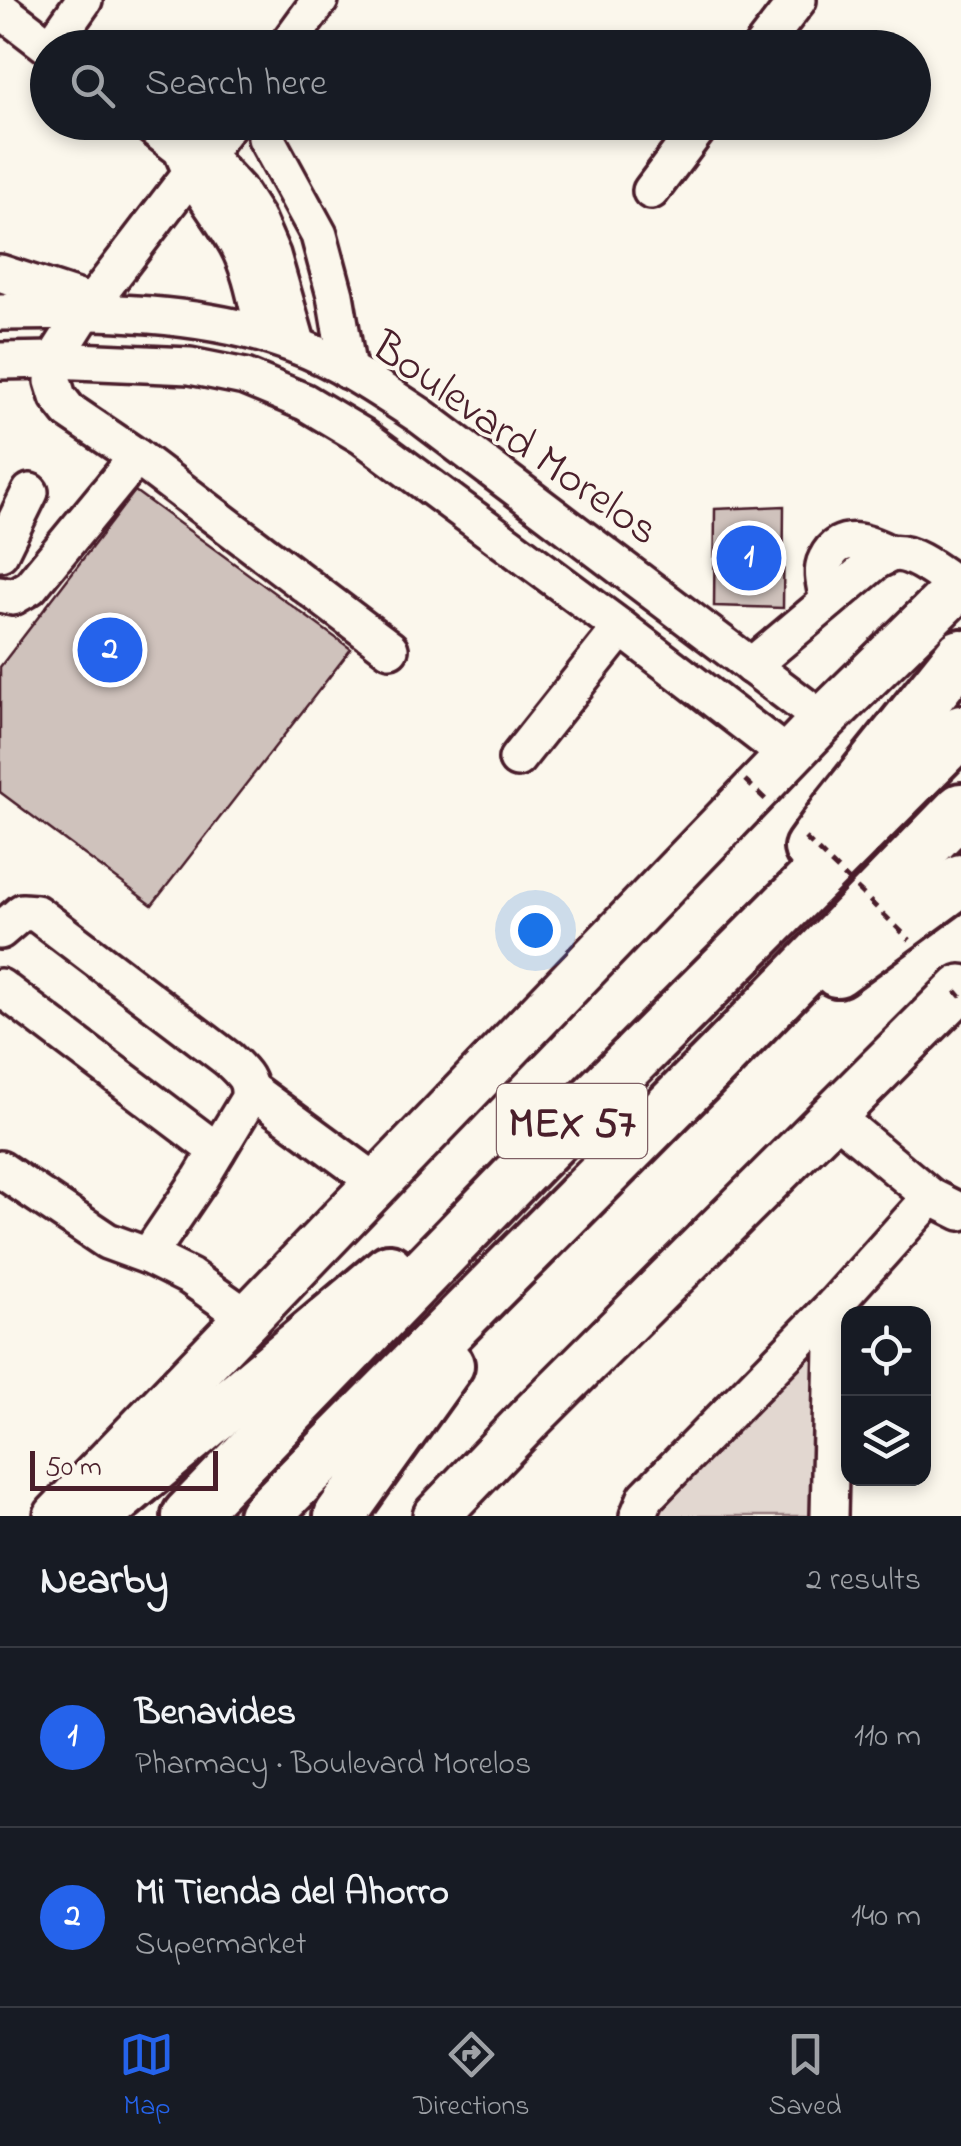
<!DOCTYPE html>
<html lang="en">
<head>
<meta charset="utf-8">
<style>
	body { margin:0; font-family:"Indie Flower",sans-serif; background:#242831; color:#f1f3f6 }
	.controls { position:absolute; right:30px; bottom:30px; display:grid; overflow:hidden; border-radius:20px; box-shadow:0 5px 15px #0003 }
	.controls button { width:90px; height:90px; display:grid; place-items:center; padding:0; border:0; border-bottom:2px solid #363941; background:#171b24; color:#f1f3f6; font:50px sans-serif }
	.scale { position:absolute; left:30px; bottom:25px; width:188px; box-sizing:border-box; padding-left:10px; border:5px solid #4a1f2b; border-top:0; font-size:28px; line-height:35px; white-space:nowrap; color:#4a1f2b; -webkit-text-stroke:8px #fbf7ec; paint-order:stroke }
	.you { position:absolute; left:535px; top:930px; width:35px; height:35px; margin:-25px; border:8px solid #fff; border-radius:50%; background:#1a73e8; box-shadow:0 0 0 15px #1a73e833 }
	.badge { display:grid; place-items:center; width:65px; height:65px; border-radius:50%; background:#2563eb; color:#fff; font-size:32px; font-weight:700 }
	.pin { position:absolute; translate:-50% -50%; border:5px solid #fff; box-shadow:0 2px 10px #0006 }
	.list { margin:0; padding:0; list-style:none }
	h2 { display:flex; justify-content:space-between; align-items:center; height:130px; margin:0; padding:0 40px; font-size:42px }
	h2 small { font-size:32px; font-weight:400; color:#9ea1a6 }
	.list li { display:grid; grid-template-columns:65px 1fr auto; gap:30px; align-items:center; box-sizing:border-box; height:180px; padding:0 40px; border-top:2px solid #363941 }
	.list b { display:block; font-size:38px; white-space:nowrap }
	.list p { margin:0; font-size:32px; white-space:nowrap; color:#9ea1a6 }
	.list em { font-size:32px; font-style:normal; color:#9ea1a6 }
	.icon { flex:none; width:55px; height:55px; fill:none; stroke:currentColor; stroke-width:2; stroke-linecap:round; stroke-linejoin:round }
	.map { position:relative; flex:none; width:961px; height:1516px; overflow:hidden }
	.search { position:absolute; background:#171b24; box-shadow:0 5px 15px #0003; left:30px; right:30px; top:30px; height:110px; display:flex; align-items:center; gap:25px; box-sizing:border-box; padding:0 35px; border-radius:55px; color:#9ea1a6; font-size:38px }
	.sheet { height:490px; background:#171b24 }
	nav { display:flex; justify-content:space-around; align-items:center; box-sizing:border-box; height:140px; border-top:2px solid #363941; background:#171b24; font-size:28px; color:#9ea1a6 }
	nav a { display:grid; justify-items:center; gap:5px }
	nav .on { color:#2563eb }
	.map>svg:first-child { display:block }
</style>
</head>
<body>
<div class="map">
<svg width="961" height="1516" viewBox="0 0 961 1516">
	<rect width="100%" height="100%" fill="#fbf7ec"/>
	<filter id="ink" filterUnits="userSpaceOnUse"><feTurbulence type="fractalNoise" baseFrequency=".01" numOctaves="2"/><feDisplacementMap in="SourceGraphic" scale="20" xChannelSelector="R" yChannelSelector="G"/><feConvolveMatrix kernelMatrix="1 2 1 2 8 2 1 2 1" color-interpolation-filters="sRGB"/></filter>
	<g filter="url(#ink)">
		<polygon fill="#e2d7d0" stroke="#967b7e" stroke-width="2.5" points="815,1352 812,1516 649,1516"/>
		<g fill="#cfc2bc" stroke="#4a1f2b" stroke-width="2.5">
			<polygon points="135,491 351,649 152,905 0,792 0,667"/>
			<polygon points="784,506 783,608 714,606 715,509"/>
		</g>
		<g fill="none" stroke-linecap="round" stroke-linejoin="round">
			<g stroke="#4a1f2b" stroke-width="42">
				<g id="minor">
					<polyline points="0,9 51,48"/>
					<polyline points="51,47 84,0"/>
					<polyline points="285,48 320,0"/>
					<polyline points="761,48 798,0"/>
					<polyline points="146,122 182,150 206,155 238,190 256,218 272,255 298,346"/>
					<polyline points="230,122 84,313 54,360 53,381 58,397 69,411 137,457 390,649"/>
					<polyline points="266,138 319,235 335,295 348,371"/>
					<path d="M184,156C197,188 220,214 237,244C252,271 257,305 264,334"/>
					<polyline points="651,191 703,122"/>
					<polyline points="0,273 86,301"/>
					<path d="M0,312C94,310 207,311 295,345C340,362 381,390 422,417L823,720"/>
					<polyline points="0,361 54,360 190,366 245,377 305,402 362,436 621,628 789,757"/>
					<polyline points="0,553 30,492"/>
					<polyline points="0,594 13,597 30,587 137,457"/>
					<path d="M828,601C826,589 820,571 826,560C840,530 869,543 890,554"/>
					<path d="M751,666L875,562C876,561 890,554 891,554C911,549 943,576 959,587"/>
					<polyline points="517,759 621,628"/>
					<path d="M0,931L22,912L36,913L228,1059C241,1071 253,1081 248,1100L201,1178L148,1256"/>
					<polyline points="0,987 217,1151"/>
					<polyline points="251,1090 376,1182"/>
					<polyline points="832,1114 931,1197 961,1212"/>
					<polyline points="0,1169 107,1241 148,1256 190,1277 247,1317"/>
					<polyline points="638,1516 646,1497 834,1305 931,1197"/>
					<polyline points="829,1516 834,1305"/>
				</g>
			</g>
			<g stroke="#4a1f2b" stroke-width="52">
				<g id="major">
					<polyline points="57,1516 823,720 961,585"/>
					<polyline points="436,1516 528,1420 961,988"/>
				</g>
			</g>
			<g stroke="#4a1f2b" stroke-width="58">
				<g id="highway">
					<polyline points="810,848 837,810 961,655"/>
					<polyline points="837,971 961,880"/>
					<polyline points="96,1516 389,1270"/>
					<polyline points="188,1516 532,1161 961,731"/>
					<polyline points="264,1516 720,1057 961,809"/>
					<polyline points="340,1516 448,1365"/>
				</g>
			</g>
			<use href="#minor" stroke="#fbf7ec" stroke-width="35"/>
			<use href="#major" stroke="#fbf7ec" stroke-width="45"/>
			<use href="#highway" stroke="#fbf7ec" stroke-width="50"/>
			<g stroke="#4a1f2b" stroke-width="5" stroke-dasharray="10 8" stroke-linecap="butt">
				<polyline points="745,780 766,800"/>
				<polyline points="805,838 910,940"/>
				<polyline points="956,991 961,997"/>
			</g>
		</g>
	</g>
	<g text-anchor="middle" stroke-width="8" stroke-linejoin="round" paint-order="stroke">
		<rect fill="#fbf7ec" stroke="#7f6065" stroke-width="2.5" x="497" y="1084" width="150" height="74" rx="8"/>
		<g font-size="42" font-weight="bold" fill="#4a1f2b">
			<text x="572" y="1136">MEX 57</text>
		</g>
		<g font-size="45" fill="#4a1f2b" stroke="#fbf7ec">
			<text transform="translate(517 436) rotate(35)" y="16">Boulevard Morelos</text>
		</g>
	</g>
</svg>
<div class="controls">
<button><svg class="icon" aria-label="locate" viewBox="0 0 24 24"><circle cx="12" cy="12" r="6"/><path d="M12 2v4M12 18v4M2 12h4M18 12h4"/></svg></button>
<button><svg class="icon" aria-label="layers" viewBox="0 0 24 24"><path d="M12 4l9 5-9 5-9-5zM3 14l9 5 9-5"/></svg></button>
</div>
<div class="scale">50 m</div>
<div class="you"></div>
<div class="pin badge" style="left:749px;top:558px">1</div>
<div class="pin badge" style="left:110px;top:650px">2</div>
<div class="search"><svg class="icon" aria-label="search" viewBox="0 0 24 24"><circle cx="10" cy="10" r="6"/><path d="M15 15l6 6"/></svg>Search here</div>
</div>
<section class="sheet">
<h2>Nearby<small>2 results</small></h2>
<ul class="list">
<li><span class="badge">1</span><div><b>Benavides</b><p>Pharmacy · Boulevard Morelos</p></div><em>110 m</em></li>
<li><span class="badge">2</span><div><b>Mi Tienda del Ahorro</b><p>Supermarket</p></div><em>140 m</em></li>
</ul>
</section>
<nav>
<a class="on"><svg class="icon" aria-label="map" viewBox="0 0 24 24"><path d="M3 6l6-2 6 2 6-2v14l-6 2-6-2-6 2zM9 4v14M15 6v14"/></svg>Map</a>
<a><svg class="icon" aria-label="directions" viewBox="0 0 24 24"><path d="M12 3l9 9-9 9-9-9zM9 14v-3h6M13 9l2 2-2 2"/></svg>Directions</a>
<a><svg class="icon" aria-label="saved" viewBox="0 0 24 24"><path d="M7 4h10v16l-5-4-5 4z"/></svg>Saved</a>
</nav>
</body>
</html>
